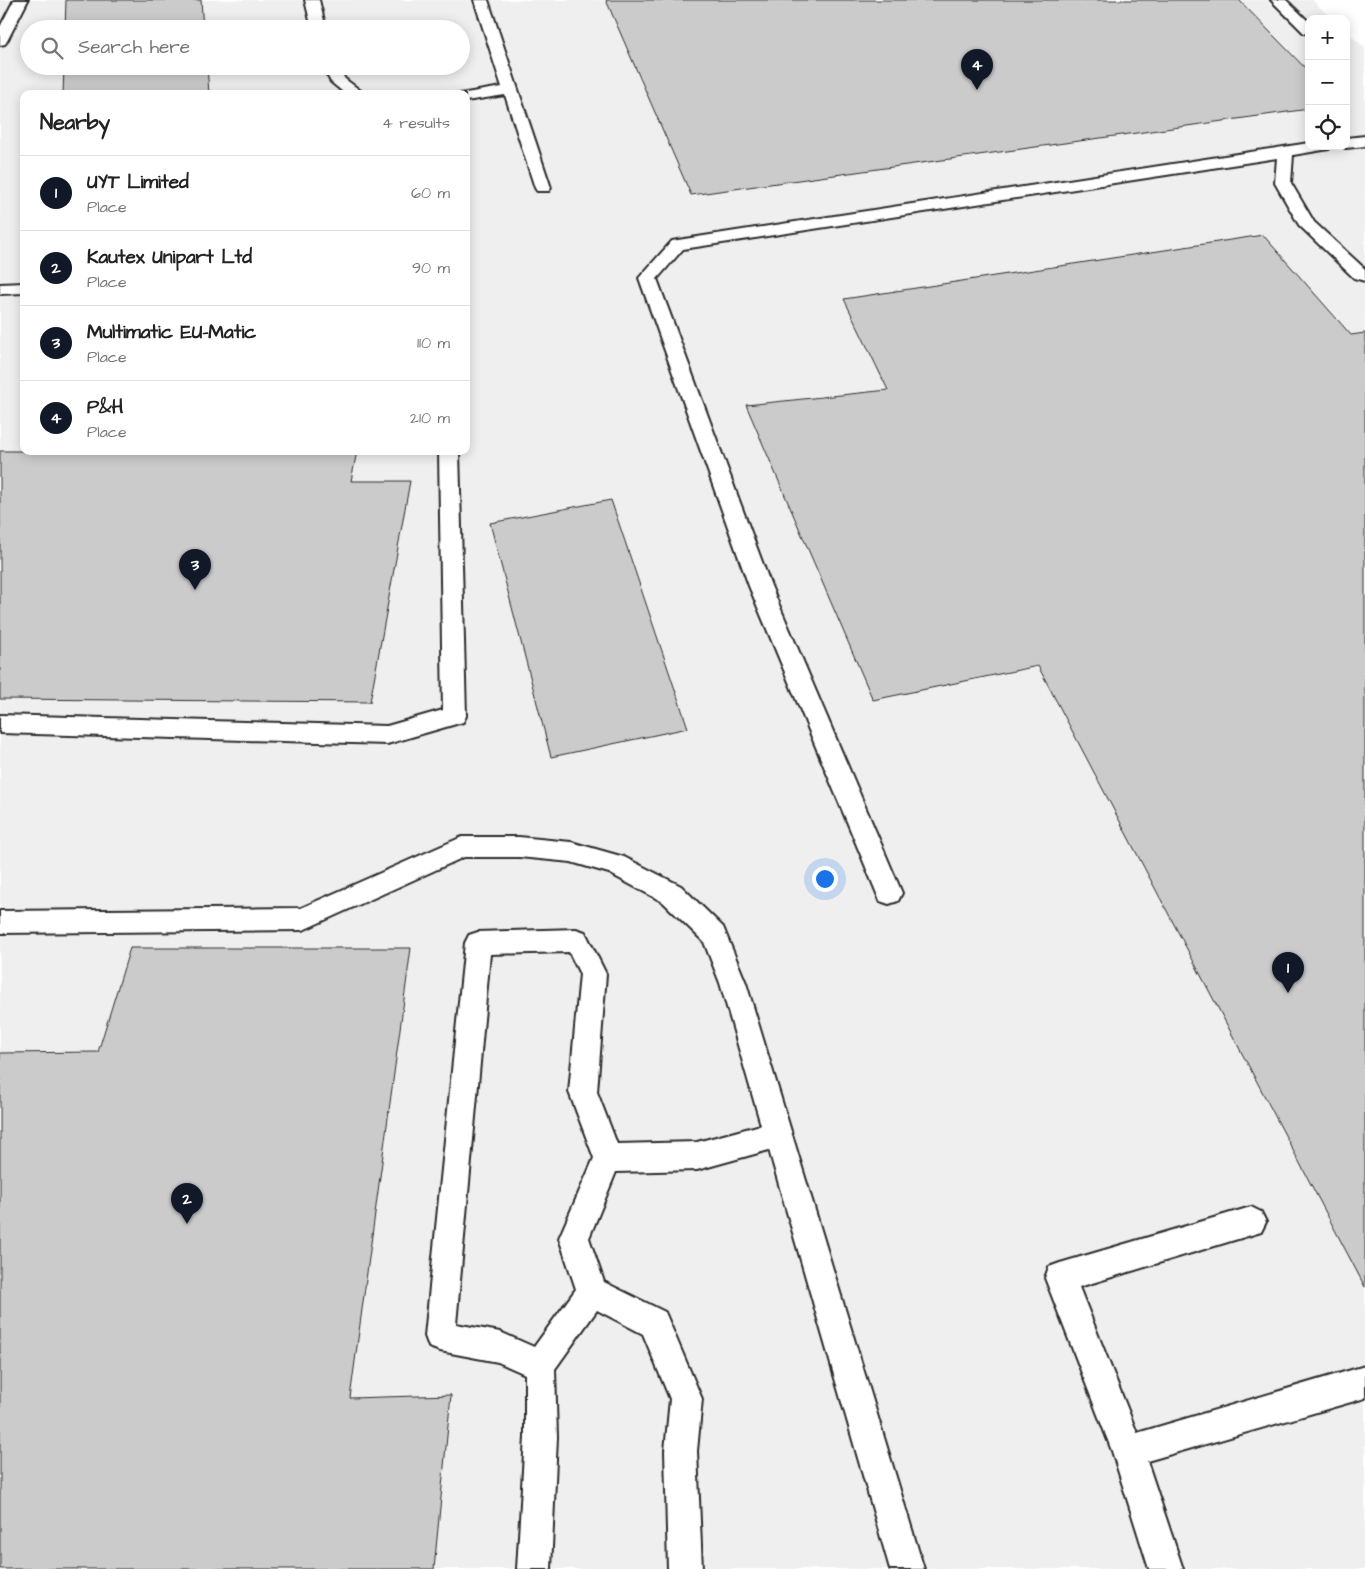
<!DOCTYPE html>
<html lang="en">
<head>
<meta charset="utf-8">
<style>
	body { margin:0; font-family:"Architects Daughter",sans-serif; background:#f6f6f6; color:#222 }
	.controls { position:absolute; right:15px; top:15px; display:grid; overflow:hidden; border-radius:10px; box-shadow:0 2px 12px #0003 }
	.controls button { width:45px; height:45px; display:grid; place-items:center; padding:0; border:0; border-bottom:1px solid #e0e0e0; background:#fff; color:#222; font:25px sans-serif }
	.you { position:absolute; left:824px; top:878px; width:18px; height:18px; margin:-12px; border:4px solid #fff; border-radius:50%; background:#1a73e8; box-shadow:0 0 0 8px #1a73e833 }
	.badge { display:grid; place-items:center; width:32px; height:32px; border-radius:50%; background:#111827; color:#fff; font-size:16px; font-weight:700 }
	.pin { position:absolute; translate:-50% -41px; filter:drop-shadow(0 1px 2px #0008) }
	.pin::after { content:''; position:absolute; top:26px; width:18px; height:15px; background:inherit; clip-path:polygon(0 0,100% 0,50% 100%) }
	.list { margin:0; padding:0; list-style:none }
	h2 { display:flex; justify-content:space-between; align-items:center; height:65px; margin:0; padding:0 20px; font-size:21px }
	h2 small { font-size:16px; font-weight:400; color:#767676 }
	.list li { display:grid; grid-template-columns:32px 1fr auto; gap:15px; align-items:center; box-sizing:border-box; height:75px; padding:0 20px; border-top:1px solid #e0e0e0 }
	.list b { display:block; font-size:19px; white-space:nowrap }
	.list p { margin:0; font-size:16px; white-space:nowrap; color:#767676 }
	.list em { font-size:16px; font-style:normal; color:#767676 }
	.icon { flex:none; width:28px; height:28px; fill:none; stroke:currentColor; stroke-width:2; stroke-linecap:round; stroke-linejoin:round }
	.map { position:relative; flex:none; width:1365px; height:1569px; overflow:hidden }
	.search { position:absolute; background:#fff; box-shadow:0 2px 12px #0003; left:20px; top:20px; width:450px; height:55px; display:flex; align-items:center; gap:12px; box-sizing:border-box; padding:0 18px; border-radius:28px; color:#767676; font-size:19px }
	.panel { position:absolute; background:#fff; box-shadow:0 2px 12px #0003; left:20px; top:90px; width:450px; height:365px; border-radius:10px }
	.map>svg:first-child { display:block }
</style>
</head>
<body>
<div class="map">
<svg width="1365" height="1569" viewBox="0 0 1365 1569">
	<rect width="100%" height="100%" fill="#fff"/>
	<filter id="ink" filterUnits="userSpaceOnUse"><feTurbulence type="fractalNoise" baseFrequency=".02" numOctaves="2"/><feDisplacementMap in="SourceGraphic" scale="10" xChannelSelector="R" yChannelSelector="G"/><feConvolveMatrix kernelMatrix="1 2 1 2 8 2 1 2 1" color-interpolation-filters="sRGB"/></filter>
	<g filter="url(#ink)">
		<path fill="#efefef" fill-rule="evenodd" d="M0,0H1312L1332,19H1309V146H1346V31L1365,48V1569H0ZM29,29H461V66H29ZM24,94H466V451H24Z"/>
		<g fill="#cbcbcb" stroke="#2b2b2b">
			<polygon points="66,0 201,0 203,29 65,29"/>
			<polygon points="606,0 1239,0 1309,72 1309,109 691,195"/>
			<polygon points="64,66 207,66 209,94 63,94"/>
			<polygon points="1263,235 1351,335 1365,333 1365,1287 1038,666 873,700 746,405 888,390 844,299"/>
			<polygon points="0,451 357,451 351,481 410,481 370,702 0,699"/>
			<polygon points="611,500 688,728 551,757 490,523"/>
			<polygon points="130,948 411,948 350,1398 451,1395 434,1569 0,1569 0,1053 98,1052"/>
		</g>
		<g fill="none" stroke-linecap="round" stroke-linejoin="round">
			<g stroke="#2b2b2b" stroke-width="4">
				<g id="service">
					<polygon points="14,0 28,0 7,41 5,44 0,45 0,27"/>
					<polygon points="305,0 319,0 326,29 312,29"/>
					<polygon points="474,0 488,0 551,188 549,191 537,191 535,188 505,95 466,101 466,94 460,94 502,87"/>
					<polygon points="1271,0 1286,0 1309,22 1309,34 1304,33"/>
					<polygon points="322,66 337,66 345,79 365,94 343,92 331,82"/>
					<polygon points="1365,136 1365,146 1346,148 1340,146 1346,146 1346,138"/>
					<polygon points="1309,143 1309,146 1331,146 1329,149 1293,155 1291,183 1314,222 1365,269 1365,281 1354,278 1299,225 1275,183 1277,158 683,249 657,279 771,586 902,893 898,901 889,904 880,901 749,586 639,278 672,241 678,240"/>
					<polygon points="24,283 24,293 0,294 0,284"/>
					<polygon points="439,451 459,451 466,716 463,722 387,744 0,733 0,715 387,726 443,710"/>
					<path d="M462,837H519L571,842L624,857L681,886L723,927L746,983L924,1569H890L769,1150L697,1170L616,1172L589,1238L604,1282L665,1312L702,1399L697,1451L702,1569H668L665,1451L670,1399L643,1334L597,1310L555,1369L557,1437L551,1569H517L525,1437V1374L498,1362L440,1351L429,1347L425,1336L465,943L469,935L478,932L576,929L585,932L606,974L597,1092L617,1144L697,1142L761,1125L720,983L704,942L663,902L609,873L571,862L519,857H464L303,930L0,933V911L301,908ZM569,952L580,974L569,1092L594,1158L559,1238L576,1289L534,1347L500,1332L456,1324L490,954Z"/>
					<polygon points="1251,1207 1261,1212 1266,1222 1261,1232 1079,1287 1137,1433 1365,1366 1365,1398 1147,1461 1183,1569 1149,1569 1112,1451 1045,1278 1049,1267 1060,1263"/>
				</g>
			</g>
			<use href="#service" fill="#fff" fill-rule="evenodd"/>
		</g>
	</g>
</svg>
<div class="controls">
<button>+</button>
<button>−</button>
<button><svg class="icon" aria-label="locate" viewBox="0 0 24 24"><circle cx="12" cy="12" r="6"/><path d="M12 2v4M12 18v4M2 12h4M18 12h4"/></svg></button>
</div>
<div class="you"></div>
<div class="pin badge" style="left:1288px;top:993px">1</div>
<div class="pin badge" style="left:187px;top:1224px">2</div>
<div class="pin badge" style="left:195px;top:590px">3</div>
<div class="pin badge" style="left:977px;top:90px">4</div>
<div class="search"><svg class="icon" aria-label="search" viewBox="0 0 24 24"><circle cx="10" cy="10" r="6"/><path d="M15 15l6 6"/></svg>Search here</div>
<section class="panel">
<h2>Nearby<small>4 results</small></h2>
<ul class="list">
<li><span class="badge">1</span><div><b>UYT Limited</b><p>Place</p></div><em>60 m</em></li>
<li><span class="badge">2</span><div><b>Kautex Unipart Ltd</b><p>Place</p></div><em>90 m</em></li>
<li><span class="badge">3</span><div><b>Multimatic EU-Matic</b><p>Place</p></div><em>110 m</em></li>
<li><span class="badge">4</span><div><b>P&amp;H</b><p>Place</p></div><em>210 m</em></li>
</ul>
</section>
</div>
</body>
</html>
